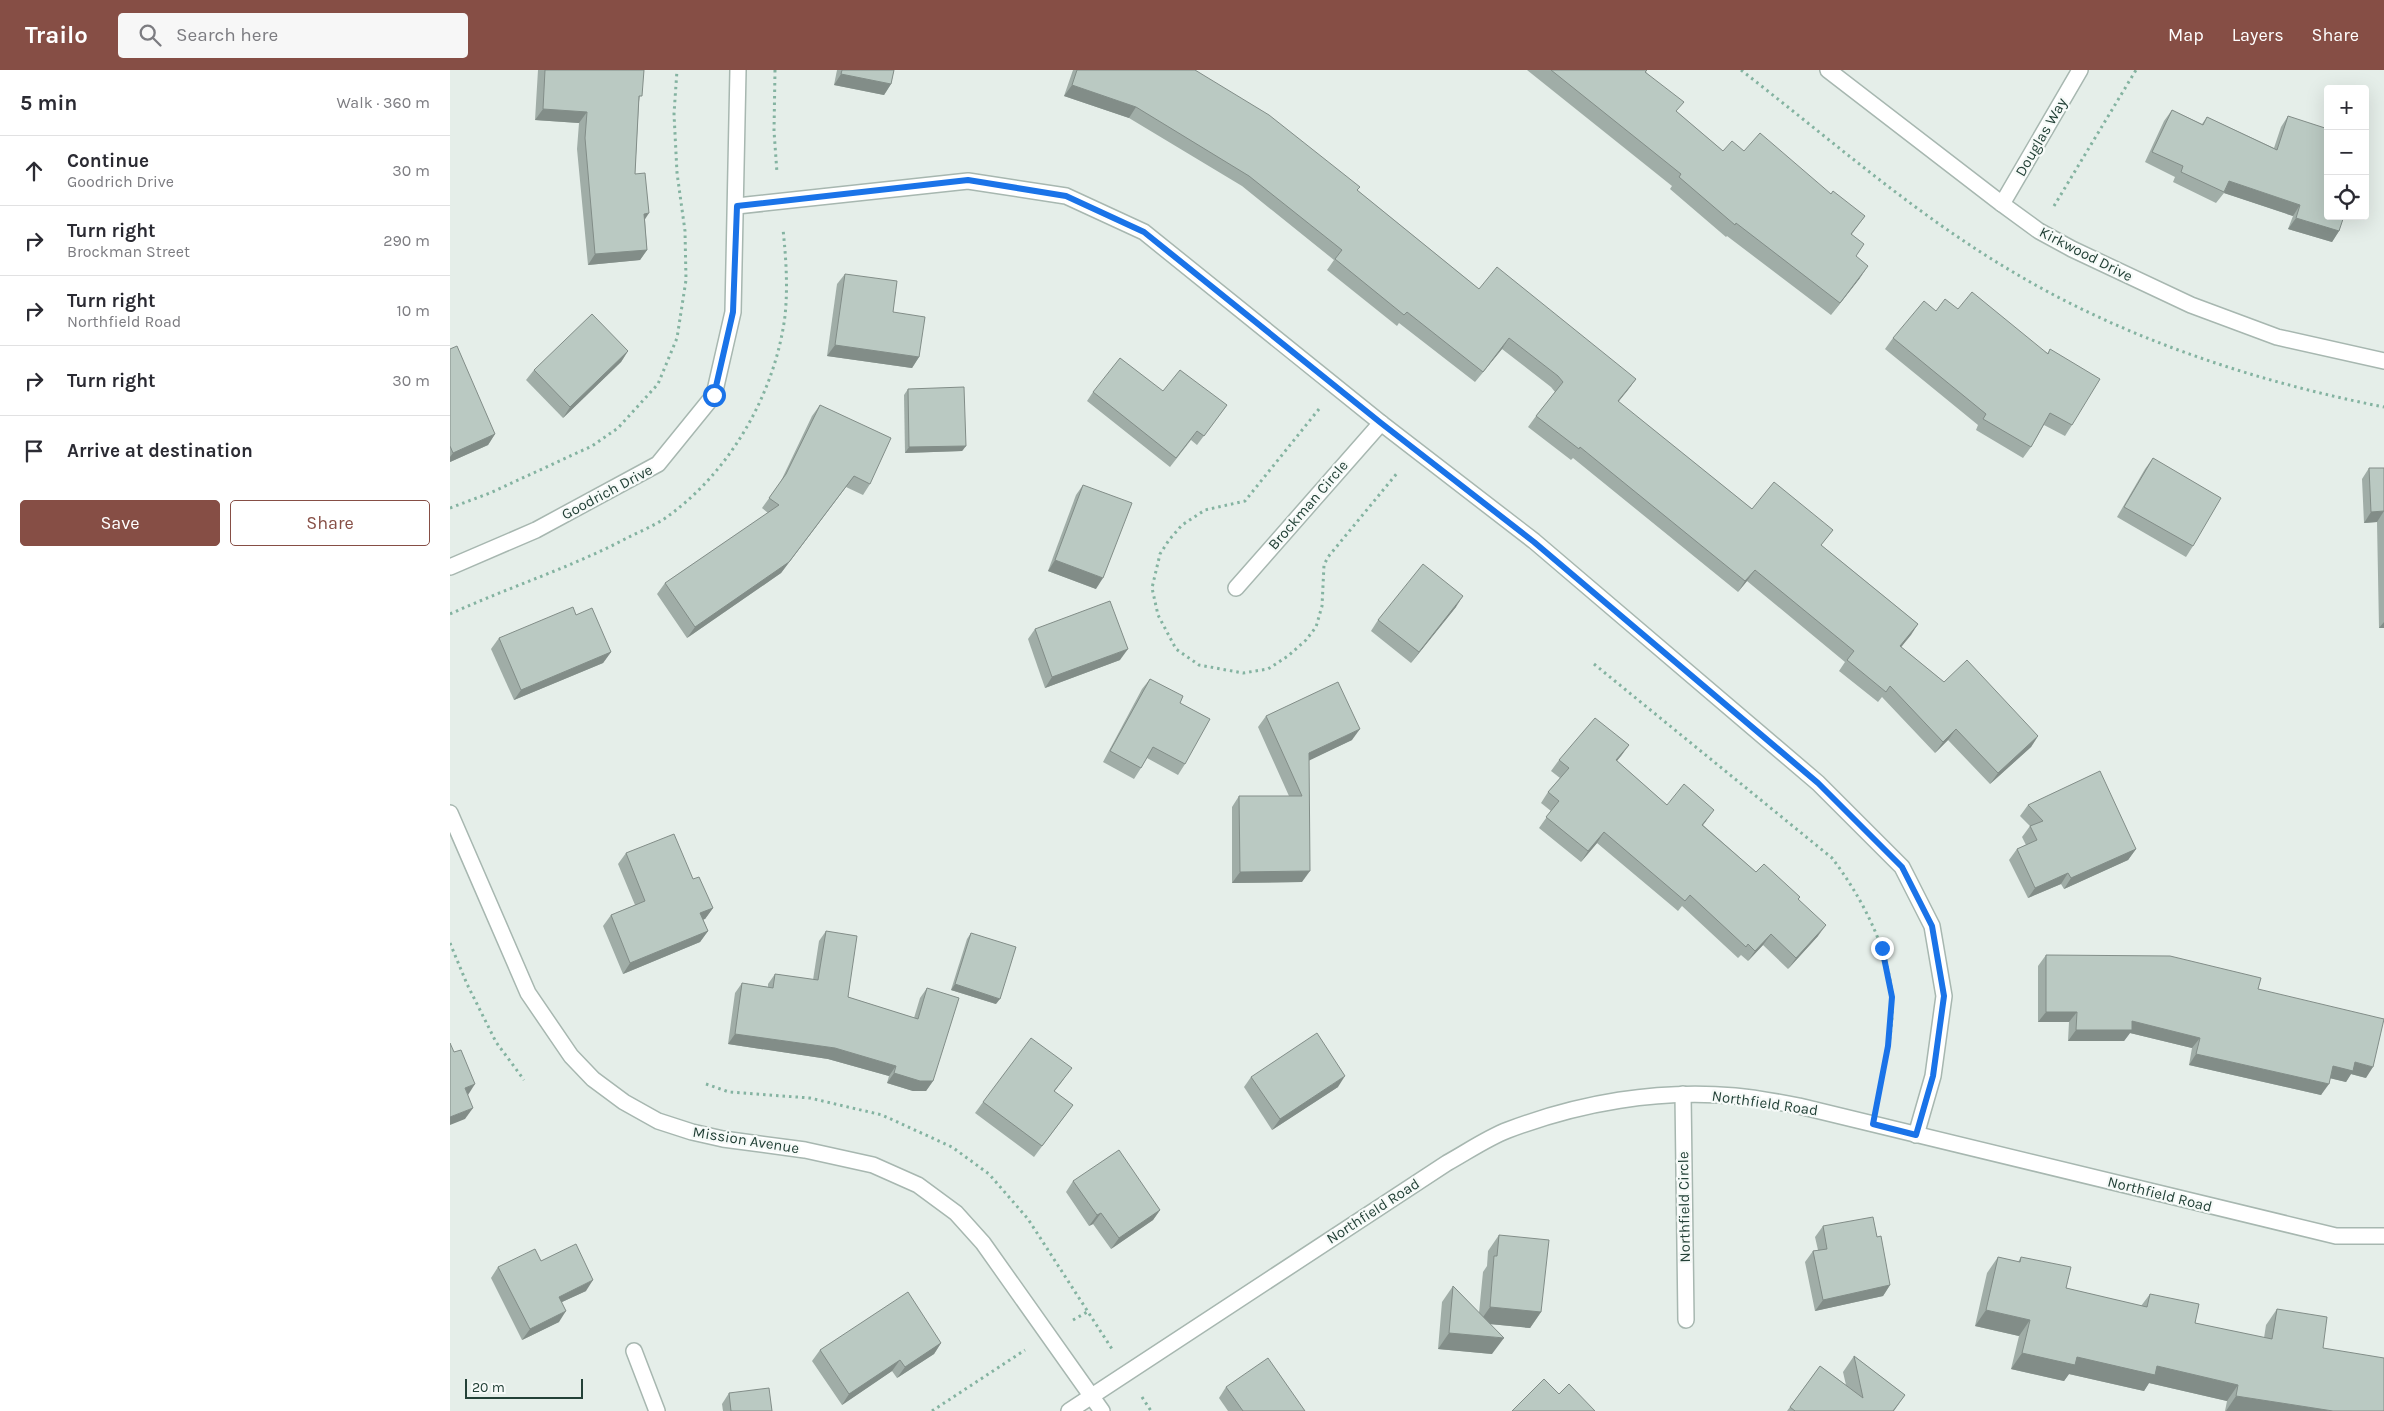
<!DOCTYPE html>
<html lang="en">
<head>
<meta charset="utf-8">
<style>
	body { margin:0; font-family:Karla,sans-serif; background:#f7f7f7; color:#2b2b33 }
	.controls { position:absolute; right:15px; top:15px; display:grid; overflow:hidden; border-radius:5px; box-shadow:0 5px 20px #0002 }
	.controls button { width:45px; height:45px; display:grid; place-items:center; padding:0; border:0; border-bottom:1px solid #e1e1e2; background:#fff; color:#2b2b33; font:25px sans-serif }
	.scale { position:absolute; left:15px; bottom:12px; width:118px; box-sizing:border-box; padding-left:5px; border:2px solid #234137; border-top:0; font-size:14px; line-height:18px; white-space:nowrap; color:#234137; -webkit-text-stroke:4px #f6faf8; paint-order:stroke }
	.stop { position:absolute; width:15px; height:15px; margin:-11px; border:4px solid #1a73e8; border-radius:50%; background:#fff }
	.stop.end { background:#1a73e8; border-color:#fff; box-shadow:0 1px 5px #0008 }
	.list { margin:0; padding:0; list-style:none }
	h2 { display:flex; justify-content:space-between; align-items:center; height:65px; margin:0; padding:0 20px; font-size:21px }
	h2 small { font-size:16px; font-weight:400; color:#7c7c81 }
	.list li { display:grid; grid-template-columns:32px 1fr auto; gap:15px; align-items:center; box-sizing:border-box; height:70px; padding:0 20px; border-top:1px solid #e1e1e2 }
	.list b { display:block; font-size:19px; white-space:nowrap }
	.list p { margin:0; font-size:16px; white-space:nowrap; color:#7c7c81 }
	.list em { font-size:16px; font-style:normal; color:#7c7c81 }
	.actions { display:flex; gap:10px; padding:15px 20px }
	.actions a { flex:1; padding:11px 0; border:1px solid #864e45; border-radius:5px; text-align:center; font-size:18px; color:#864e45 }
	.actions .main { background:#864e45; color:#fff }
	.icon { flex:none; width:28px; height:28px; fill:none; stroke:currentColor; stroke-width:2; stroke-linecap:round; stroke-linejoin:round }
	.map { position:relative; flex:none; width:1934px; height:1341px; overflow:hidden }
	header { display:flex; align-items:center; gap:30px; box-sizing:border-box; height:70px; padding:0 25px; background:#864e45; color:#fff }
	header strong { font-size:24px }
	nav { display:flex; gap:28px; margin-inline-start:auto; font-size:18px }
	.search { width:350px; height:45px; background:#f7f7f7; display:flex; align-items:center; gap:12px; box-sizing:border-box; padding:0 18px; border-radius:5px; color:#7c7c81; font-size:19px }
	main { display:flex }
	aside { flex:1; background:#fff }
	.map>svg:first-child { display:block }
</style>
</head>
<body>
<header>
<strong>Trailo</strong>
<div class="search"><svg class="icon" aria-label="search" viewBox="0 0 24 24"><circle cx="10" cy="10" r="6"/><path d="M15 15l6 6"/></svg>Search here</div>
<nav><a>Map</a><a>Layers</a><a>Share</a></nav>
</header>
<main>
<aside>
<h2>5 min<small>Walk · 360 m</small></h2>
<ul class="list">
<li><svg class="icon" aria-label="ahead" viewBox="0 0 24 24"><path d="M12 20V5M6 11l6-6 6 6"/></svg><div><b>Continue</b><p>Goodrich Drive</p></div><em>30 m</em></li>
<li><svg class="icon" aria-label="right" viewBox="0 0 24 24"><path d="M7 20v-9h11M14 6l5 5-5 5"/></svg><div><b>Turn right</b><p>Brockman Street</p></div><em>290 m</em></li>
<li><svg class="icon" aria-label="right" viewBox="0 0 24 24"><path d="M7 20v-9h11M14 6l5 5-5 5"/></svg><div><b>Turn right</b><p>Northfield Road</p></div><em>10 m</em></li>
<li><svg class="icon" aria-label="right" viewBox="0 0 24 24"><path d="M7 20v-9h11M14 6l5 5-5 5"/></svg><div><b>Turn right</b></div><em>30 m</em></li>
<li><svg class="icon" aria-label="arrive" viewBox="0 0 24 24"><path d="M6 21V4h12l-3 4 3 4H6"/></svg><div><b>Arrive at destination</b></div></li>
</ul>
<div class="actions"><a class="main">Save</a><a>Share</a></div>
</aside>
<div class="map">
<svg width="1934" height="1341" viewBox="0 0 1934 1341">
	<rect width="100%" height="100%" fill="#e5eee9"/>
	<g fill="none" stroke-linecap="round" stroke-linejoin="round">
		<g stroke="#a7b7b0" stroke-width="18">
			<g id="minor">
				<polyline points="1378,0 1552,134 1589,161 1622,179 1741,235 1827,267 1934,291"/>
				<polyline points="1552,134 1630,0"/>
				<polyline points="287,136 518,111 616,126 694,162 931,353 1084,471 1368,713 1452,797 1482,856 1494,926 1483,1006 1466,1065"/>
				<polyline points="0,497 86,460 208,394 264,325 283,242 288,0"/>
				<polyline points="786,518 931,353"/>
				<polyline points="0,743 78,923 121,986 143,1009 174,1032 208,1051 242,1062 273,1069 355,1080 423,1095 468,1115 506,1143 533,1173 652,1341"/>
				<polyline points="1233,1024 1236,1250"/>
				<polyline points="184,1281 207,1341"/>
				<path d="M619,1341L997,1093C1017,1082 1037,1068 1058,1060C1129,1033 1208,1019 1285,1026C1307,1028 1328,1032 1349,1036L1886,1166H1934"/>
			</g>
		</g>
		<g stroke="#84b3a1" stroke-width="3" stroke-dasharray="2.5 4" stroke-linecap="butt">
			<polyline points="325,0 324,61 327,103"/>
			<path d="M1291,0C1380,69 1466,145 1563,202C1675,269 1807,312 1934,337"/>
			<polyline points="1604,136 1686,0"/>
			<polyline points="869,339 795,431 755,440 732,455 719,470 710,484 702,518 708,545 726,579 749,595 793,603 818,599 838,586 856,570 866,557 872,536 874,495 878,487 948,402"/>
			<polyline points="0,438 40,423 142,376 168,358 208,314 227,268 236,210 235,161 227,103 224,44 227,0"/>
			<path d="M0,544C59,517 120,498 177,468C189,462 203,456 214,449C279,404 325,324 335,246C338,217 336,188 333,159"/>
			<path d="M1144,594L1382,788C1411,826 1439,879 1442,927C1444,960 1435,994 1428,1026"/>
			<polyline points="0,873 17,914 46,972 74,1010"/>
			<polyline points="256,1014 279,1022 360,1028 432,1045 502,1077 539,1104 578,1149 662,1279"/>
			<polyline points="623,1250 639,1241"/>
			<polyline points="692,1327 701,1341"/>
			<polyline points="482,1341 575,1280"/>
		</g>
		<use href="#minor" stroke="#fff" stroke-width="15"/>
	</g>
	<g fill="#a0ada7">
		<polygon points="88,0 194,0 189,32 185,104 195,150 197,180 190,190 138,195 127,79 129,53 85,50"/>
		<polygon points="387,0 444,0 441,14 434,25 384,15"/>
		<polygon points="623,0 745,0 908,121 1029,219 1186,309 1168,332 1302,439 1383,460 1371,475 1468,554 1451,577 1494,612 1588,666 1581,677 1540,714 1498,670 1485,683 1432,627 1428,632 1389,601 1395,592 1297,511 1288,522 1123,388 1121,390 1078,357 1086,346 1105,322 1101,317 1052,279 1025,312 949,253 947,256 877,200 884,190 792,116 679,48 614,26"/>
		<polygon points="1077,0 1197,0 1196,2 1227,42 1273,81 1294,81 1381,124 1415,146 1402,164 1410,208 1381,245 1277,166 1276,167 1220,119 1222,116"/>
		<polygon points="1722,40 1752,54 1757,47 1824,78 1831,57 1838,46 1889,161 1882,172 1838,159 1843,146 1774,123 1766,133 1723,112 1725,107 1695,92 1714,51"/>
		<polygon points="395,204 443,242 469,287 462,298 377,286 387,214"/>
		<polygon points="1508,239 1598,283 1600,279 1622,355 1615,366 1594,355 1581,377 1573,388 1526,360 1528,355 1435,279 1443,268 1486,241"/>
		<polygon points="0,279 45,364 38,375 0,392"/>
		<polygon points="178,281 171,292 113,348 76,310 84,300"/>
		<polygon points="458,319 516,376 512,381 455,383 454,325"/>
		<polygon points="713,321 777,335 747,375 741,370 720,397 637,331 643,322"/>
		<polygon points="370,335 420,414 413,425 396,417 331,503 237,568 207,524 215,513 318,443 312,438 330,413 362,346"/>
		<polygon points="1703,388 1743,476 1736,487 1667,447 1695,399"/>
		<polygon points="1919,398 1934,398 1934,558 1929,558 1927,452 1914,453 1912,409"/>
		<polygon points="633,415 646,519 598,501 626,425"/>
		<polygon points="1006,537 961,593 921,561 928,550"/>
		<polygon points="126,545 161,582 153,593 64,630 41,579 49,568"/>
		<polygon points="585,559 670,590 595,618 578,569"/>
		<polygon points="700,609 730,633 735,694 728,705 697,688 691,698 684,709 653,692 692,619"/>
		<polygon points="816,646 902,670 859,690 852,812 782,813 782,737 789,726 839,726 808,657"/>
		<polygon points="1179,675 1167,691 1217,735 1256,751 1253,755 1306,802 1350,827 1348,830 1368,866 1338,899 1313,875 1298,891 1291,885 1288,888 1232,836 1228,841 1147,773 1131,792 1089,758 1101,741 1091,733 1098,722 1110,708 1101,701 1109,690"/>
		<polygon points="1578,735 1686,779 1678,790 1614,819 1611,814 1578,828 1559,790 1567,779 1576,775 1572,767 1580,756 1570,746"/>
		<polygon points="176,783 243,809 263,838 255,849 253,849 258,861 250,872 173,904 153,856 161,845 185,835 168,794"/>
		<polygon points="376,861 398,927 464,948 470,928 477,918 483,1011 476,1021 463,1021 437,1013 439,1006 378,989 278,974 285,923 292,913 318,917 318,914 325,904 363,910 369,871"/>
		<polygon points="521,863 546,934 501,920 517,869"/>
		<polygon points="1596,885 1808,919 1916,1008 1901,1004 1896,1012 1880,1008 1871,1025 1739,995 1742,978 1680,963 1674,971 1618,971 1619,952 1588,952 1588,896"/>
		<polygon points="801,1007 888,1017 822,1060 794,1017"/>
		<polygon points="614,1009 604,1022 623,1035 584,1087 525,1043 533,1032"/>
		<polygon points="623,1111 710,1140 703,1150 661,1179 643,1154 639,1156 616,1122"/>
		<polygon points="1373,1156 1427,1167 1440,1215 1433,1226 1365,1241 1355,1192 1363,1181 1368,1180 1365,1167"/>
		<polygon points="1049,1165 1091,1242 1080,1258 1040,1254 1042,1284 988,1279 992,1232 1003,1216 1029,1243 1033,1202 1037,1196 1038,1181"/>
		<polygon points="1548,1187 1568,1192 1571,1187 1616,1218 1691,1236 1700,1224 1745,1253 1814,1268 1816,1255 1827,1239 1873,1278 1934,1341 1775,1341 1777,1331 1699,1313 1694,1321 1619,1304 1614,1311 1561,1299 1569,1266 1525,1256 1537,1203"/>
		<polygon points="91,1191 136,1221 112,1232 109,1252 72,1270 41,1208 48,1197"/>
		<polygon points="491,1273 484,1284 447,1308 442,1301 392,1335 362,1291 370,1280"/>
		<polygon points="1404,1286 1455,1325 1444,1341 1337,1341 1370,1296 1396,1315 1393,1302"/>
		<polygon points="776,1317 855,1341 778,1341 769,1328"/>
		<polygon points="279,1323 322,1341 273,1341 272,1334"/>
	</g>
	<g fill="#828d88">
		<polygon points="391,4 441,14 434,25 384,15"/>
		<polygon points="622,15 686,37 679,48 614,26"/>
		<polygon points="93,39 137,42 129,53 85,50"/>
		<polygon points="1779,111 1850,135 1843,146 1774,123"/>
		<polygon points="199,143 192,154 194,144"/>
		<polygon points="1846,148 1889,161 1882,172 1838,159"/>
		<polygon points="197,180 190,190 138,195 145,184"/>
		<polygon points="1418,196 1410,208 1381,245 1390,233"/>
		<polygon points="1059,268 1052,279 1025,312 1033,302"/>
		<polygon points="385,275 469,287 462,298 377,286"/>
		<polygon points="178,281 171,292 113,348 120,337"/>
		<polygon points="1186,309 1178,320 1160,342 1168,331"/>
		<polygon points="45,364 38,375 0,392 0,387 3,383"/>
		<polygon points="516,376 512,381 455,383 459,377"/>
		<polygon points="404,406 331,503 237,568 245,557"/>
		<polygon points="1934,441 1927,452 1914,453 1921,442"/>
		<polygon points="605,490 653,508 646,519 598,501"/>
		<polygon points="1305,500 1297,511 1288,522 1295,511"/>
		<polygon points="1013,526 1006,537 961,593 969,582"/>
		<polygon points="1934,552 1934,558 1929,558"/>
		<polygon points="1468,554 1461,565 1443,587 1450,576"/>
		<polygon points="678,579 670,590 595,618 602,607"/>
		<polygon points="161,582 153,593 64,630 71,620"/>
		<polygon points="910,659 902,670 852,694 859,683"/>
		<polygon points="1506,659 1498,670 1485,683 1493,672"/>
		<polygon points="1588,666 1581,677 1540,714 1548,703"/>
		<polygon points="1179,675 1171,686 1158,701 1166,690"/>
		<polygon points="1264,740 1256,751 1244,766 1252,755"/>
		<polygon points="1154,762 1147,773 1131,792 1138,781"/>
		<polygon points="1686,779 1678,790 1614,819 1621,808"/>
		<polygon points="860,801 852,812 782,813 790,802"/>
		<polygon points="1618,803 1611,814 1578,828 1585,818"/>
		<polygon points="263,838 255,849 243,854 250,843"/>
		<polygon points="1376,855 1368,866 1338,899 1346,888"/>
		<polygon points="258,861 250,872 173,904 180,893"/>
		<polygon points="1321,864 1313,875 1298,891 1305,881"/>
		<polygon points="505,914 550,929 546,934 501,920"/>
		<polygon points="1596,942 1627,942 1619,952 1588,952"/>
		<polygon points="1682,951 1750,968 1742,978 1680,963 1674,971 1618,971 1626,960"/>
		<polygon points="285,964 385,978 446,996 439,1006 378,989 278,974"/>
		<polygon points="1746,984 1879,1014 1871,1025 1739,995"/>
		<polygon points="1905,992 1923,997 1916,1008 1901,1004 1896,1012 1875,1007 1883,996"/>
		<polygon points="444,1003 483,1011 476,1021 463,1021 437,1013"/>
		<polygon points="895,1006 888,1017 822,1060 830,1049"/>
		<polygon points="25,1014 18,1025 15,1018"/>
		<polygon points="23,1038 15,1049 0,1055 0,1047"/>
		<polygon points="710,1140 703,1150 661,1179 669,1168"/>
		<polygon points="651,1143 643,1154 639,1156 647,1145"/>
		<polygon points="143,1210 136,1221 101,1237 109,1227"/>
		<polygon points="1440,1215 1433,1226 1365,1241 1373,1230"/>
		<polygon points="1040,1237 1091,1242 1080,1258 1029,1253"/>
		<polygon points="1536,1240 1580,1250 1569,1266 1525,1256"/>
		<polygon points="116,1241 109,1252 72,1270 80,1259"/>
		<polygon points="999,1263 1054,1268 1042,1284 988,1279"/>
		<polygon points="491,1273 484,1284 447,1308 455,1297"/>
		<polygon points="1572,1283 1627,1287 1707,1296 1788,1315 1777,1331 1699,1313 1694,1321 1619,1304 1614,1311 1561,1299"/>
		<polygon points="450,1290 442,1301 392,1335 399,1324"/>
		<polygon points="1786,1326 1883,1341 1776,1341"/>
	</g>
	<g fill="#bac9c2" stroke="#828d88">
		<polygon points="95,0 194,0 192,26 189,26 185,104 195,103 199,143 194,144 197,180 145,184 135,68 137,42 93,39"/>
		<polygon points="392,0 444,0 441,14 391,4"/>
		<polygon points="627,0 745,0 819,45 910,117 907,120 1029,219 1047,197 1186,309 1168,331 1302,439 1324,412 1383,460 1371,475 1468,554 1450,576 1494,612 1517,590 1588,666 1548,703 1506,659 1493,672 1440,616 1436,622 1397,590 1404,581 1305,500 1295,511 1130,377 1129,379 1086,346 1113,312 1108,306 1059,268 1033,302 957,242 954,245 885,189 892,180 799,106 686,37 622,15"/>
		<polygon points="1101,0 1197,0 1195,2 1234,32 1226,41 1273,81 1282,71 1294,81 1310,63 1381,124 1383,121 1415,146 1401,164 1414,174 1406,186 1418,196 1390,233 1286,153 1285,155 1229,107 1231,104"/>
		<polygon points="1722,40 1753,55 1757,47 1827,80 1838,46 1878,59 1878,146 1894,146 1889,161 1846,148 1850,135 1779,111 1774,122 1731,102 1733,96 1702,82"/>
		<polygon points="395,204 447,211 443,242 475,247 469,287 385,275"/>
		<polygon points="1522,222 1598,284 1600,279 1650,309 1622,355 1600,343 1581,377 1533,349 1536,344 1443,268 1474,231 1486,241 1495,229 1508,239"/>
		<polygon points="142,244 178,281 120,337 84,300"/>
		<polygon points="7,276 45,364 3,383 0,376 0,279"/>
		<polygon points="670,288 713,321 730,300 777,335 754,366 747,361 726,388 643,322"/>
		<polygon points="514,317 516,376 459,377 458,319"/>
		<polygon points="370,335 441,368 420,414 404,406 339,492 245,557 215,513 329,435 319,428 336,404"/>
		<polygon points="1703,388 1771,428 1743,476 1674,437"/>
		<polygon points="1919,398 1934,398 1934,441 1921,442"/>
		<polygon points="633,415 682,433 653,508 605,490"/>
		<polygon points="973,494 1013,526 969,582 928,550"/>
		<polygon points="660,531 678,579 602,607 585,559"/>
		<polygon points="123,537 126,545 142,538 161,582 71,620 49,568"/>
		<polygon points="700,609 733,626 730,633 760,649 735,694 703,677 691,698 660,681"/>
		<polygon points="888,612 910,659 859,683 860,801 790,802 789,726 852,726 816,646"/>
		<polygon points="1145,648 1179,675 1166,690 1217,735 1234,714 1264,740 1252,755 1306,802 1314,794 1350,827 1348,829 1376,855 1346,888 1321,864 1305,881 1298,874 1296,877 1240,825 1235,831 1154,762 1138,781 1096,747 1109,731 1098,722 1119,698 1109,690"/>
		<polygon points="1650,701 1686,779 1621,808 1618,803 1585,818 1567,779 1587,770 1580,756 1593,751 1578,735"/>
		<polygon points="224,764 243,809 249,807 263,838 250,843 258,861 180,893 161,845 195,831 176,783"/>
		<polygon points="376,861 407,866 398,927 468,949 477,918 509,928 483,1011 470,1011 444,1003 446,996 385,978 285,964 292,913 323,918 325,904 368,910"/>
		<polygon points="521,863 566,877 550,929 505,914"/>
		<polygon points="1596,885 1720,886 1811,908 1808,919 1934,949 1923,997 1905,992 1903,1001 1883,996 1879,1014 1746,984 1750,968 1682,951 1682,960 1626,960 1627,942 1596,942"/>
		<polygon points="867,963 895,1006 830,1049 801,1007"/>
		<polygon points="581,968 622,998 604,1021 623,1035 592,1076 533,1032"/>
		<polygon points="0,973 4,982 11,980 25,1014 15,1018 23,1038 0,1047"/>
		<polygon points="669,1080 710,1140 669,1168 651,1143 647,1145 623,1111"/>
		<polygon points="1423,1147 1427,1167 1431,1166 1440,1215 1373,1230 1363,1181 1377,1179 1373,1156"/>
		<polygon points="1049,1165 1099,1170 1091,1242 1040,1237 1044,1186 1047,1186"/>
		<polygon points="126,1174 143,1210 109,1227 116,1241 80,1259 48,1197 85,1179 91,1191"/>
		<polygon points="1548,1187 1570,1192 1571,1187 1621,1197 1616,1218 1697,1237 1700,1224 1749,1234 1745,1253 1822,1269 1827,1239 1877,1247 1873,1278 1934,1288 1934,1341 1883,1341 1786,1326 1788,1315 1707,1296 1705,1305 1627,1287 1625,1295 1572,1283 1580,1250 1536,1240"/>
		<polygon points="1003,1216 1054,1268 999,1263"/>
		<polygon points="458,1222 491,1273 455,1297 450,1290 399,1324 370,1280"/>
		<polygon points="1404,1286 1455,1325 1443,1341 1345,1341 1340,1337 1370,1296 1413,1328"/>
		<polygon points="818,1288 855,1341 793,1341 776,1317"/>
		<polygon points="1094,1309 1109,1324 1119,1314 1145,1341 1062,1341"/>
		<polygon points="319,1318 322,1341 281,1341 279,1323"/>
	</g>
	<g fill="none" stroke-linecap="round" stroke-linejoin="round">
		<polyline stroke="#1a73e8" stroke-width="6" points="264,325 283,242 287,136 518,110 616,126 694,162 931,353 1084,472 1368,713 1452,797 1482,856 1494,926 1483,1006 1466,1065 1423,1054 1438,976 1442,927 1432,878"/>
	</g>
	<g text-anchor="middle" stroke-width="4.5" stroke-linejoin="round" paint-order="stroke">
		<g font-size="15" fill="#234137" stroke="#f6faf8">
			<text transform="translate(1591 67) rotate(-60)" y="5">Douglas Way</text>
			<text transform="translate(1636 184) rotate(27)" y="5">Kirkwood Drive</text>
			<text transform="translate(157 422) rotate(-28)" y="5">Goodrich Drive</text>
			<text transform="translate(858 435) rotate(-49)" y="5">Brockman Circle</text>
			<text transform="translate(1315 1033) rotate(8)" y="5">Northfield Road</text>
			<text transform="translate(296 1070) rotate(9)" y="5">Mission Avenue</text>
			<text transform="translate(1710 1124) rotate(14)" y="5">Northfield Road</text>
			<text transform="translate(1234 1137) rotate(-91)" y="5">Northfield Circle</text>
			<text transform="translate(923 1141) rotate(-33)" y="5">Northfield Road</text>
		</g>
	</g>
</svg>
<div class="controls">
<button>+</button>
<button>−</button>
<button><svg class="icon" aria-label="locate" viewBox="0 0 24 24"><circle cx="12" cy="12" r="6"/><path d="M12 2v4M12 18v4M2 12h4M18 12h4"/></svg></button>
</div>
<div class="scale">20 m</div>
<div class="stop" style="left:264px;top:325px"></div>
<div class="stop end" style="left:1432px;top:878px"></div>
</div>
</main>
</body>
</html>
